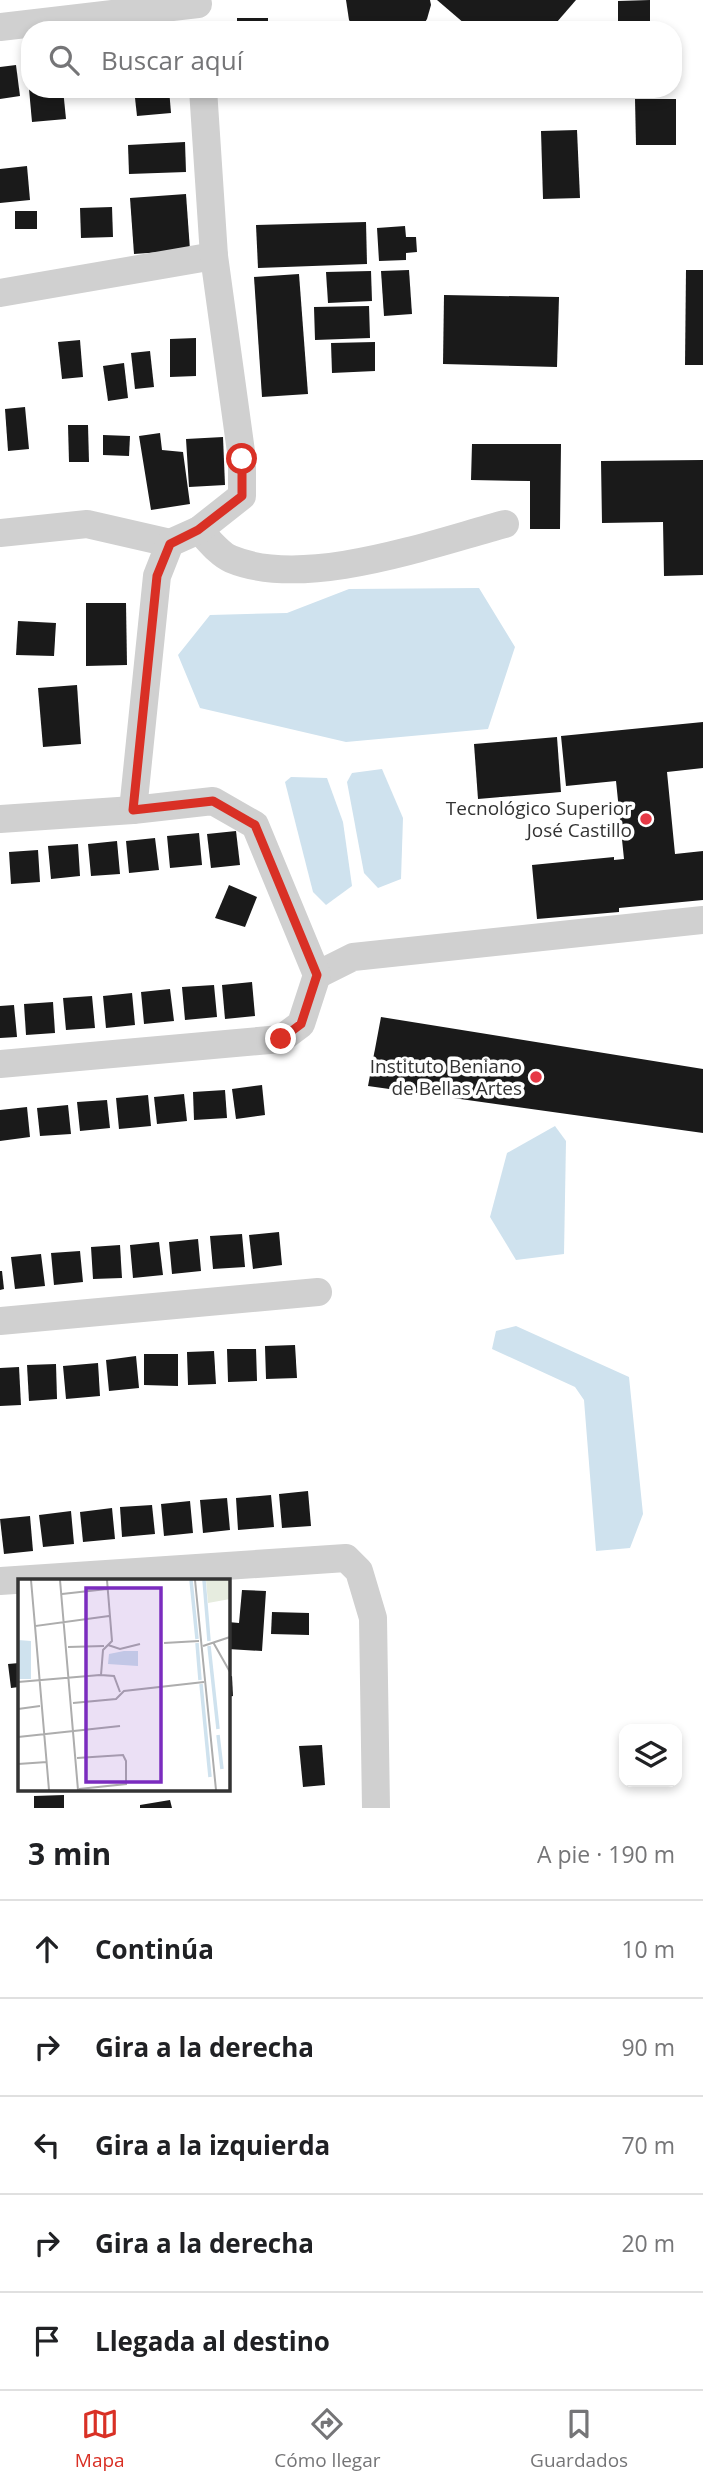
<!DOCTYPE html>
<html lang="es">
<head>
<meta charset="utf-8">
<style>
	body { margin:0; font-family:"Open Sans",sans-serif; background:#f2f2f2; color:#202124 }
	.controls { position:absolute; right:21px; bottom:21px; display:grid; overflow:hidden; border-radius:14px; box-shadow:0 4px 10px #0003 }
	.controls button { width:63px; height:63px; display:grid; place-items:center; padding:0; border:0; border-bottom:2px solid #e0e0e0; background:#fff; color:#202124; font:35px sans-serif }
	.stop { position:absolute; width:21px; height:21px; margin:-16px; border:5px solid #d93025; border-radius:50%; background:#fff }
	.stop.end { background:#d93025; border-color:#fff; box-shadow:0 2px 7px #0008 }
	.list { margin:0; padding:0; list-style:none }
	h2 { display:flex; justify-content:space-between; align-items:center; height:91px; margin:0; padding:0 28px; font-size:30px }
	h2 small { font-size:23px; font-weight:400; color:#757577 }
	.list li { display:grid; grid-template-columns:46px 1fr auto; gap:21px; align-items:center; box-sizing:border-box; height:98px; padding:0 28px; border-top:2px solid #e0e0e0 }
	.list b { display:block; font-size:26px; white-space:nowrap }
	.list em { font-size:23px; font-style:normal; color:#757577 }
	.icon { flex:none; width:38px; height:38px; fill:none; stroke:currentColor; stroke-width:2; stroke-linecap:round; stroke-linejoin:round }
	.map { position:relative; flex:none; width:703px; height:1808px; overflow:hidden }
	.search { position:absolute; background:#fff; box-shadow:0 4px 10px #0003; left:21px; right:21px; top:21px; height:77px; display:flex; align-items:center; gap:18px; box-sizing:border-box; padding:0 24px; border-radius:28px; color:#757577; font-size:26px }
	.sheet { height:581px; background:#fff }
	nav { display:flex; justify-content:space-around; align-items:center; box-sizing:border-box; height:98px; border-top:2px solid #e0e0e0; background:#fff; font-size:19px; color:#757577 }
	nav a { display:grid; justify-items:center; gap:4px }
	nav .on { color:#d93025 }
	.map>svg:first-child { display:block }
</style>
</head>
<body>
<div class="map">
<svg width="703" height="1808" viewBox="0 0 703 1808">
	<rect width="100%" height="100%" fill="#fff"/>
	<g fill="#cfe2ee">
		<polygon points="479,588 515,647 488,729 346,742 200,708 178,655 210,615 287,613 349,589"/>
		<polygon points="382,769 403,818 401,879 378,888 364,873 347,782 352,773"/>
		<polygon points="291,777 327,778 343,822 352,886 326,905 313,892 285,782"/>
		<polygon points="555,1126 566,1141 564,1254 516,1260 490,1217 507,1153"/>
		<polygon points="516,1326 629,1377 643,1514 630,1548 596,1551 584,1400 575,1387 492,1349 496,1331"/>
	</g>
	<g fill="#1a1a1a">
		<polygon points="346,0 430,0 431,5 427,19 420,30 356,30 349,20"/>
		<polygon points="437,0 576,0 550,30 472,30"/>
		<polygon points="650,0 650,30 618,30 618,1"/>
		<rect x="237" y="18" width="31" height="12"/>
		<polygon points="593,24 593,30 565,30 565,25"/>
		<polygon points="16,65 20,96 0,99 0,67"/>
		<polygon points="29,89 63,89 66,119 32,122"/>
		<polygon points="134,89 169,89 171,113 137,116"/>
		<polygon points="635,99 676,99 676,145 636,145"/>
		<polygon points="577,130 580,198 543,199 541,131"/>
		<polygon points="185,142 186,172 129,174 128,145"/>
		<polygon points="27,166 30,200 0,203 0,169"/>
		<polygon points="186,194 190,250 134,254 130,198"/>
		<polygon points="112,207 113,237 81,238 80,208"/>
		<rect x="15" y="211" width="22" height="18"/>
		<polygon points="366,222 367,264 258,268 256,225"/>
		<polygon points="405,226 406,237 416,237 417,252 406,253 406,260 379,261 377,228"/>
		<polygon points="409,270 412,314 384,316 381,271"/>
		<polygon points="686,270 703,270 703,365 685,365"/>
		<polygon points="371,271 372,301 328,303 326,272"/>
		<polygon points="299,274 308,394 262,397 254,277"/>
		<polygon points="444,295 559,297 557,367 443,364"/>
		<polygon points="369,306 370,338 315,340 314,307"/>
		<polygon points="196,338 196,376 170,377 170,339"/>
		<polygon points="80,340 83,377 62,379 58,342"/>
		<polygon points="375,342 375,371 332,373 331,343"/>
		<polygon points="150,351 154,387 135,389 131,353"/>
		<polygon points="124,363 128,398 108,401 103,366"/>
		<polygon points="25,407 29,449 8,451 5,409"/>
		<polygon points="68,425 88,425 89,462 69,462"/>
		<polygon points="160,433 162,450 183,452 190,504 151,510 139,436"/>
		<polygon points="103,435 130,436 129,456 103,455"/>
		<polygon points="223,437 225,485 189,487 186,439"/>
		<polygon points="472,444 561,444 560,529 530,529 530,481 471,480"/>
		<polygon points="703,460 703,575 664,576 663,522 602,523 601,461"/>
		<polygon points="86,603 126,603 127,665 86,666"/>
		<polygon points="18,621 56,623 54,656 16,655"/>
		<polygon points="77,685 81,744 43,747 38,688"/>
		<polygon points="703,722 703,768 667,772 675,854 703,851 703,900 619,908 619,912 537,919 532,865 614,857 614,860 624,859 616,781 566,786 561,736"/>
		<polygon points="557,737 561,792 478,799 474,744"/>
		<polygon points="236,831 240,865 211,868 207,834"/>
		<polygon points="199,833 202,865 170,868 167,836"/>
		<polygon points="155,838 159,870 129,873 126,841"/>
		<polygon points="117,841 120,874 91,876 88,844"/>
		<polygon points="78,844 80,876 51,879 48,846"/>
		<polygon points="38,850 40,882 11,884 9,852"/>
		<polygon points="229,885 257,897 245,927 215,918"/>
		<polygon points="252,982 255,1016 225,1019 222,985"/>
		<polygon points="214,985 217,1017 185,1020 182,987"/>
		<polygon points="170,989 174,1021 144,1024 141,992"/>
		<polygon points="132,993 135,1025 106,1028 103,996"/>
		<polygon points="92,996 95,1028 66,1030 63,998"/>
		<polygon points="53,1002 55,1033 26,1035 24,1004"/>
		<polygon points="14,1005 17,1037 0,1038 0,1006"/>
		<polygon points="381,1017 703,1069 703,1133 368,1086"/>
		<polygon points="262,1085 265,1115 236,1119 232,1089"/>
		<polygon points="225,1090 227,1118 194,1120 193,1092"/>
		<polygon points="184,1094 187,1121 157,1124 154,1097"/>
		<polygon points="148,1095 151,1126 119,1129 116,1098"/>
		<polygon points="107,1100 110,1128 80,1131 77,1102"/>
		<polygon points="68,1105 71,1134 40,1136 37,1108"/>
		<polygon points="27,1107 30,1137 0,1141 0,1110"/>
		<polygon points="279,1232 282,1265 253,1269 249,1235"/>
		<polygon points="242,1234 245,1267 213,1269 210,1236"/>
		<polygon points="198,1239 201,1271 172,1274 169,1242"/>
		<polygon points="159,1242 163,1275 133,1278 130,1245"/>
		<polygon points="120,1245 122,1278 93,1279 91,1247"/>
		<polygon points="80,1251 83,1282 54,1285 51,1253"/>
		<polygon points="41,1254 45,1286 15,1289 11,1257"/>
		<polygon points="0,1271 2,1271 4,1289 0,1290"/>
		<polygon points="295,1345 297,1378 266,1379 265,1346"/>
		<polygon points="227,1349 256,1349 257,1381 228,1382"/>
		<polygon points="214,1351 216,1384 188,1385 187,1352"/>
		<polygon points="144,1354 178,1354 178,1386 144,1385"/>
		<polygon points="136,1356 139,1388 109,1391 106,1360"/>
		<polygon points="98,1363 100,1396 66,1399 63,1366"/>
		<polygon points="56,1364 57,1399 29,1401 27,1365"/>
		<polygon points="19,1367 21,1405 0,1406 0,1368"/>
		<polygon points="308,1491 311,1526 282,1528 279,1494"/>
		<polygon points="271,1495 274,1527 238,1530 236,1498"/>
		<polygon points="227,1498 230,1530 203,1533 200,1500"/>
		<polygon points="190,1501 193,1533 164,1536 161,1504"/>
		<polygon points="152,1505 155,1534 122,1537 120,1507"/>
		<polygon points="112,1508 115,1539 83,1542 80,1512"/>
		<polygon points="71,1511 74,1544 43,1547 39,1515"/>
		<polygon points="30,1516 33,1551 4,1554 0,1519"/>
		<polygon points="242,1590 266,1591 262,1651 228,1649 228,1622 239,1623"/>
		<polygon points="272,1612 309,1613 309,1635 271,1634"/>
		<polygon points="19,1663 19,1687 11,1688 8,1664"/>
		<polygon points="232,1676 233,1696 228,1697 228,1677"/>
		<polygon points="322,1745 325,1785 303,1787 299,1746"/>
		<polygon points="64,1795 64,1808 34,1808 34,1796"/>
		<polygon points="170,1800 172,1808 140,1808 140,1805"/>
	</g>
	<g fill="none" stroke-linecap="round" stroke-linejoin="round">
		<g stroke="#d0d0d0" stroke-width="28">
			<polyline points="0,27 198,4"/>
			<polyline points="0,293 214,256"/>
			<path d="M199,530C208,539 219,554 231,559C305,590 430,544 505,524"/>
			<polyline points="0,533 87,524 170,543"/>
			<polyline points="0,819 133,810"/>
			<polyline points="317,975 353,957 703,920"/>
			<polyline points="0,1064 281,1039 301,1024 317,975 255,825 213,801 133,810 157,576 170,543 199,530 242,496 242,459 214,256 203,89"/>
			<polyline points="0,1321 318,1292"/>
			<polyline points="0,1581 346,1558 359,1571 373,1618 376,1808"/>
		</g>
	</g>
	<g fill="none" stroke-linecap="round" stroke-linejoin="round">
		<polyline stroke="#d93025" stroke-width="9" points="242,459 242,496 198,530 170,544 157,576 133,810 213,801 255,825 317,975 301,1024 281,1039"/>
	</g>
	<g fill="#e63946" stroke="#fff" stroke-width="2.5">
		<circle cx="646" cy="819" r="7"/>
		<circle cx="536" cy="1077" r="7"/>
	</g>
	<g text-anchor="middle" stroke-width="7" stroke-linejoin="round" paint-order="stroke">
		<g font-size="19" fill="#333" stroke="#fff" text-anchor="end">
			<text x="632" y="815">Tecnológico Superior<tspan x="632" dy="22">José Castillo</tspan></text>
			<text x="522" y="1073">Instituto Beniano<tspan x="522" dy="22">de Bellas Artes</tspan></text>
		</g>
	</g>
	<g transform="translate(18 1579)">
		<rect width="212" height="212" fill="#fff"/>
		<path d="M188,1H212V20L190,24Z" fill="#e6ecdf"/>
		<path d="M0,61L13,62V100H0ZM106,72H120V87L90,85L91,75Z" fill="#cfe2ee"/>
		<path fill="none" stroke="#cfe2ee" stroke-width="3.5" d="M173,1L179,60M186,1L191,62M179,64L182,101M191,67L200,150M183,105L192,198M200,156L204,190"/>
		<path fill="none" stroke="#adadad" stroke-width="2" d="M13,1L17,47M42,1L60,211M89,1L94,62L85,71L83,96L96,97L102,113M177,1L198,211M44,15L89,10M195,63L212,93M146,64L181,62M90,66L102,70L122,65M185,67L212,58M50,68L86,67M0,103L82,96M55,124L98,120L106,112L186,103M0,130L22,127M0,158L102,147M59,179L105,176L108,182V205L61,210M0,185L29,183M31,211L17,47L91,37"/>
		<path fill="#7b2cbf" fill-opacity="0.15" stroke="#7b2cbf" stroke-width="3.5" d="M68,9H143V203H68Z"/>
		<rect width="212" height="212" fill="none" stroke="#333" stroke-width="3.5"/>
	</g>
</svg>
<div class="controls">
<button><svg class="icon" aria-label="layers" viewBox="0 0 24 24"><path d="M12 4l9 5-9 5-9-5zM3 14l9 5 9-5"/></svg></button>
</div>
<div class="stop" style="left:242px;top:459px"></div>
<div class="stop end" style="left:281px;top:1039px"></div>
<div class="search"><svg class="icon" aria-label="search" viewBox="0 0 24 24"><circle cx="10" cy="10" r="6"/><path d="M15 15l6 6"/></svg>Buscar aquí</div>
</div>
<section class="sheet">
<h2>3 min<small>A pie · 190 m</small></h2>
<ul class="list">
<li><svg class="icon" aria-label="ahead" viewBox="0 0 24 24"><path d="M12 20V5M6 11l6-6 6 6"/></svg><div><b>Continúa</b></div><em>10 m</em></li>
<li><svg class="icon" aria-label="right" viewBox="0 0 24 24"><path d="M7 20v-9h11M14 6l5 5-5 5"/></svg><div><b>Gira a la derecha</b></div><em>90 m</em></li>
<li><svg class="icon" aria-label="left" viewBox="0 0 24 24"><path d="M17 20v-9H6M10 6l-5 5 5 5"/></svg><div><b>Gira a la izquierda</b></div><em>70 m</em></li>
<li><svg class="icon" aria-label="right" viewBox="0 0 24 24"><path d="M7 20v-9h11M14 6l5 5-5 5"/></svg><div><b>Gira a la derecha</b></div><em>20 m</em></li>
<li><svg class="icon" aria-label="arrive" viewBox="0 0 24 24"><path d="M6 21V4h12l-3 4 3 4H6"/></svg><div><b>Llegada al destino</b></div></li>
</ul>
</section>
<nav>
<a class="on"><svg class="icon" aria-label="map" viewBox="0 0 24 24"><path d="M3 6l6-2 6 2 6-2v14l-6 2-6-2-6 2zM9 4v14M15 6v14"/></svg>Mapa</a>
<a><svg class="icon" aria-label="directions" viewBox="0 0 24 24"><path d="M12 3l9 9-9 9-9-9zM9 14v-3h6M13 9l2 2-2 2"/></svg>Cómo llegar</a>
<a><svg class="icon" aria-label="saved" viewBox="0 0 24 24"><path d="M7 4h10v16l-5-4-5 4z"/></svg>Guardados</a>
</nav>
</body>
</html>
